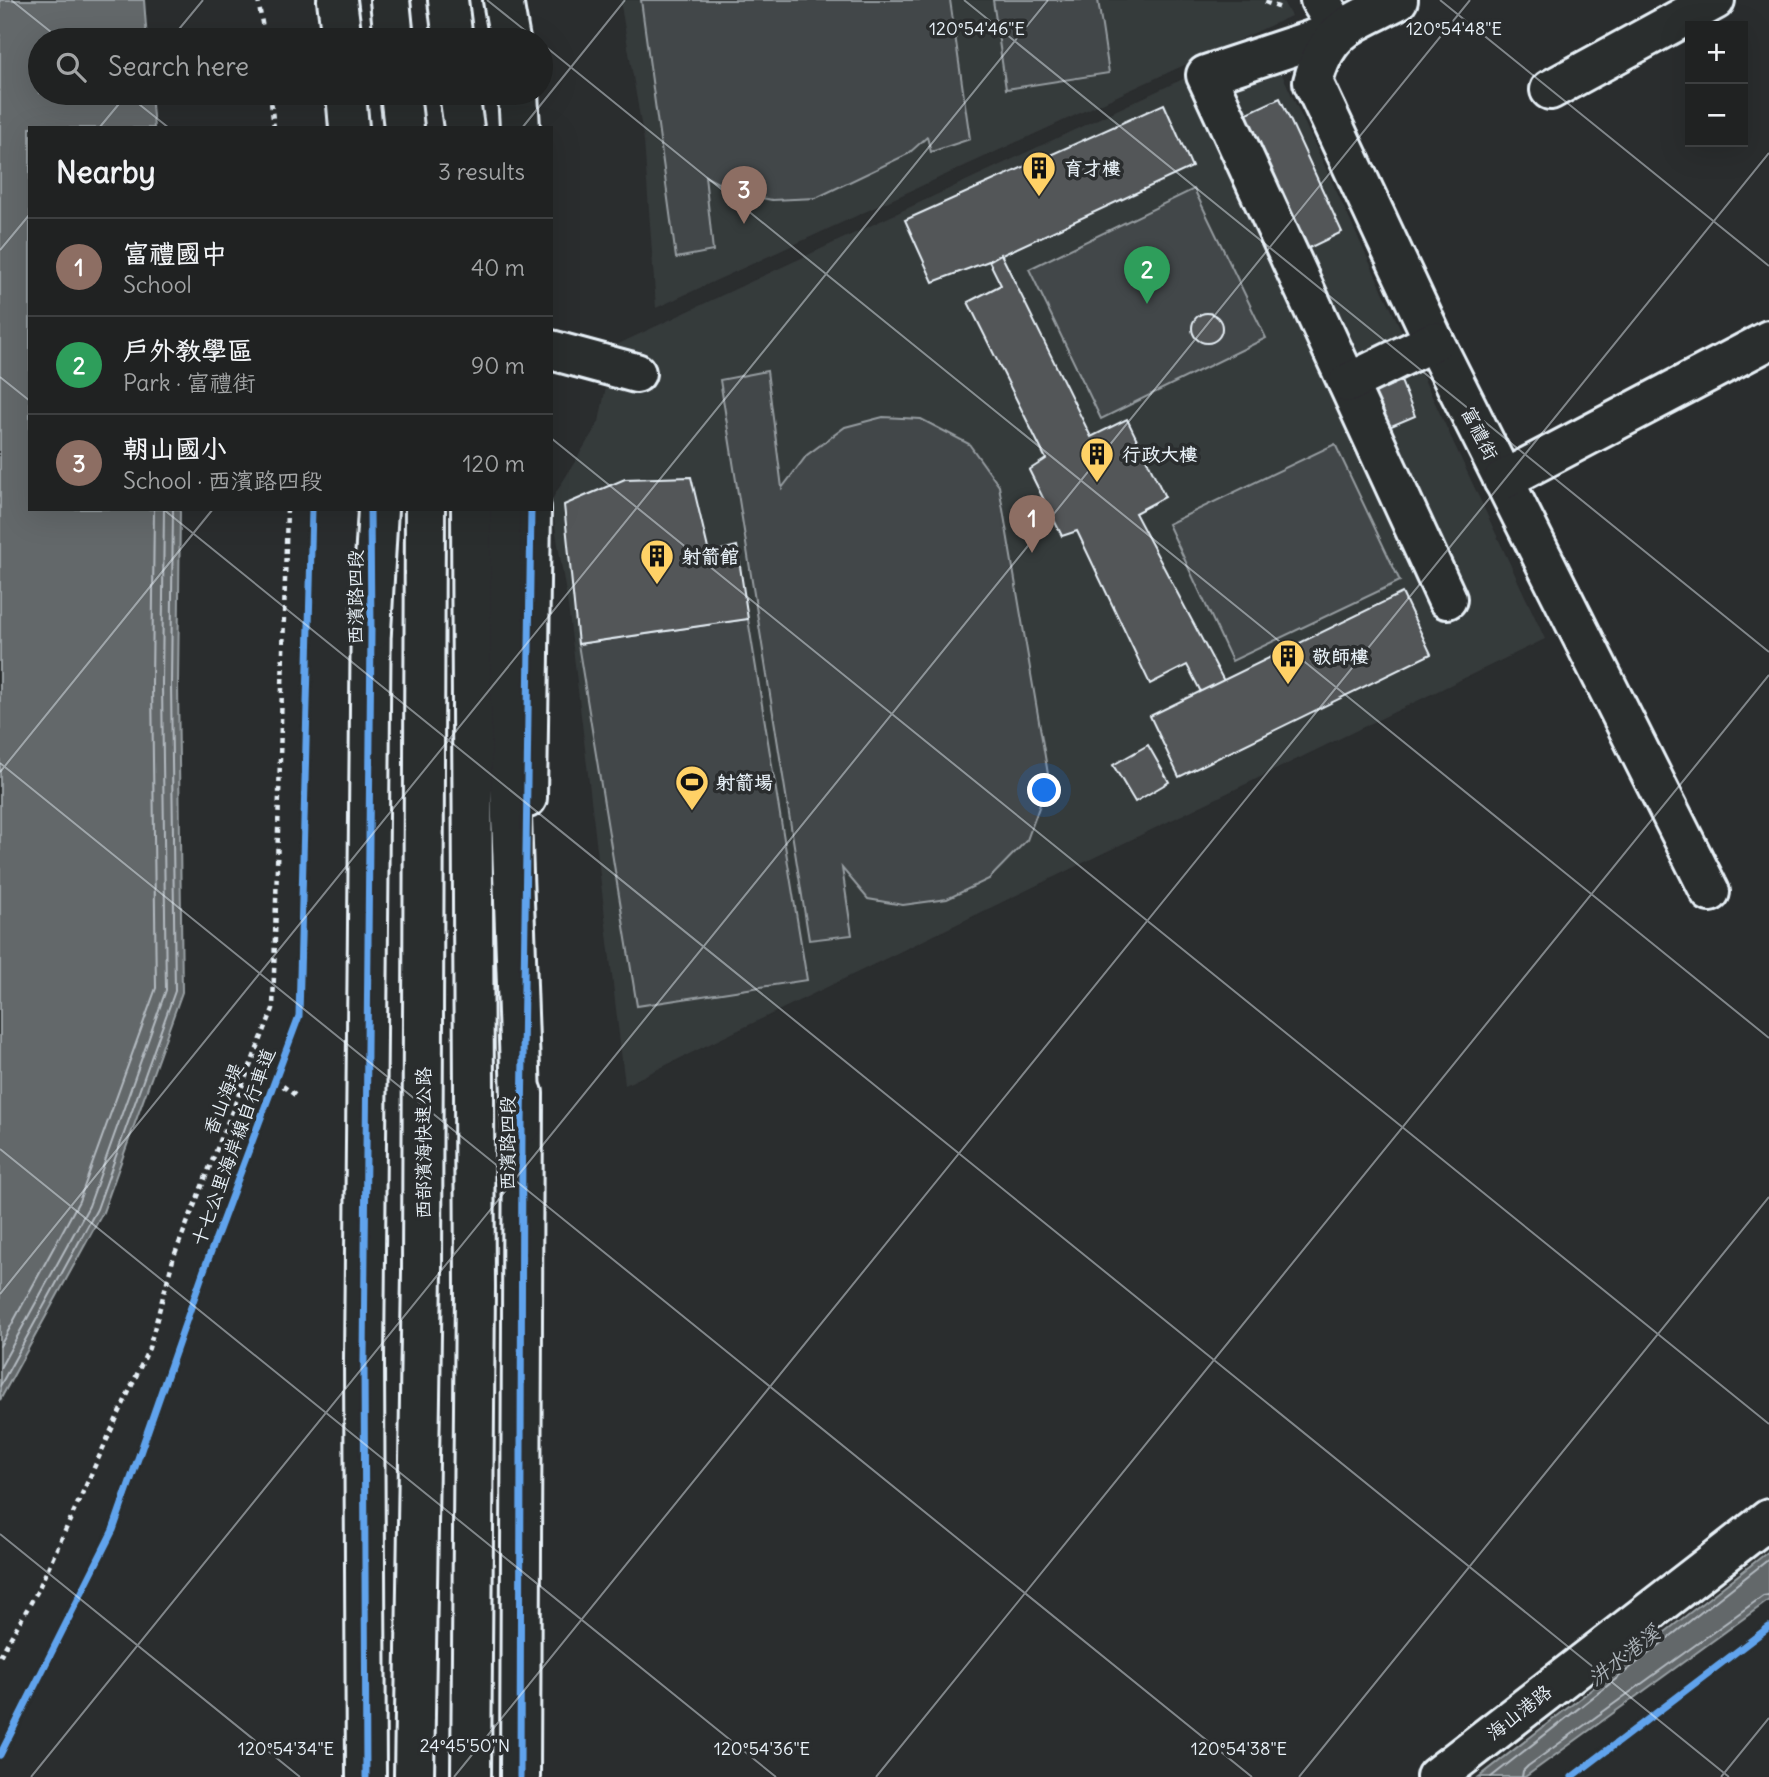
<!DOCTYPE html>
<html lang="en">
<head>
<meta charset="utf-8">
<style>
	body { margin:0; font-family:Delius,"LXGW WenKai TC",sans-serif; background:#282a2a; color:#f1f3f6 }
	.controls { position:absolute; right:21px; top:21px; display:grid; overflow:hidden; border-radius:0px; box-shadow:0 7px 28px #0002 }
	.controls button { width:63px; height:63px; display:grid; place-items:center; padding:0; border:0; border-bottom:2px solid #3d3f40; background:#202222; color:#f1f3f6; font:35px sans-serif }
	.you { position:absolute; left:1045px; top:791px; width:24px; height:24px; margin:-18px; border:5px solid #fff; border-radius:50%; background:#1a73e8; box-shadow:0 0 0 10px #1a73e833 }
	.badge { display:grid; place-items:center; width:46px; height:46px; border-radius:50%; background:#b45309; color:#fff; font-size:23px; font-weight:700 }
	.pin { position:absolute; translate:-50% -58px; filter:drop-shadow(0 2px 4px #0008) }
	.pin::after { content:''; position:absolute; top:37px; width:24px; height:21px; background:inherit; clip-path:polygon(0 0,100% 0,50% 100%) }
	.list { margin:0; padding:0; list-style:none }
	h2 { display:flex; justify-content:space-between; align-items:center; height:91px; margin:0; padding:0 28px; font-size:30px }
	h2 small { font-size:23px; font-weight:400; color:#a2a4a5 }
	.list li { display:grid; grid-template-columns:46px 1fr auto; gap:21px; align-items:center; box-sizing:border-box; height:98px; padding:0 28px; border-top:2px solid #3d3f40 }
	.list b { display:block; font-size:26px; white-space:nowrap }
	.list p { margin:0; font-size:23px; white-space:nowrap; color:#a2a4a5 }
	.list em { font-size:23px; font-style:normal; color:#a2a4a5 }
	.icon { flex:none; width:38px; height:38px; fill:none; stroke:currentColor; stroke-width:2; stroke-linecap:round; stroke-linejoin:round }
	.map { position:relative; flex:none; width:1769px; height:1777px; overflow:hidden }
	.search { position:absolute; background:#202222; box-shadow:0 7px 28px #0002; left:28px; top:28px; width:525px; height:77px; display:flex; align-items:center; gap:18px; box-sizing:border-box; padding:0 24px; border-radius:38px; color:#a2a4a5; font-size:26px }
	.panel { position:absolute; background:#202222; box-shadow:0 7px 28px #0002; left:28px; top:126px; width:525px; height:385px; border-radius:0px }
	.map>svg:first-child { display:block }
</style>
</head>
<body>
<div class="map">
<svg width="1769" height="1777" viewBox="0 0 1769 1777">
	<rect width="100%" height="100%" fill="#2a2d2e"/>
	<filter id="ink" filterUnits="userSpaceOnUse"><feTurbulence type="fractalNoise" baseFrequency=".0143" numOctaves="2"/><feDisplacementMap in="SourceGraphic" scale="14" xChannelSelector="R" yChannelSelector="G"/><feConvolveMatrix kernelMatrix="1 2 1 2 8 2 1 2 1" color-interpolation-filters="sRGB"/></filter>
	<g filter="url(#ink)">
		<g fill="#363a3b">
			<polygon points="620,0 1282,0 1291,16 656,308 644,141"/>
			<polygon points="1266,40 1545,639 625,1085 568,606 551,501 599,422 614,346"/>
		</g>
		<g fill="#424648" stroke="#959ca0" stroke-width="2">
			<polygon points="641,0 950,0 970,139 931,152 927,137 908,154 816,198 772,200 736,193 705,176 713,251 676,258"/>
			<polygon points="993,0 1098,0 1109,73 1006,89"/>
			<polygon points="1194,189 1266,338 1101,419 1029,269"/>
			<polygon points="767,371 782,488 807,455 845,427 883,417 921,419 969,444 999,486 1049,780 1027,840 989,879 947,899 903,905 868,899 842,868 852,935 809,940 720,380"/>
			<polygon points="1335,444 1400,581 1232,661 1168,524"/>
			<polygon points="748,619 807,980 637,1006 578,644"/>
		</g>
		<g fill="#63686b" stroke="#989fa3" stroke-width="2">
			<polygon points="0,0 144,0 147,40 40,40 40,93 151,93 154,128 30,128 30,509 180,509 178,684 182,992 103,1212 0,1400"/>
			<polygon points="1769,1551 1769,1600 1525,1777 1479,1777"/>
		</g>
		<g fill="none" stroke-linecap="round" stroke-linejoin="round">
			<g stroke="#b3bac0" stroke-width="2">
				<polyline points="0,1346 79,1201 156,988 152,684 154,509"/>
				<polyline points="0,1368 89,1206 166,990 162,684 164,509"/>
				<polyline points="0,1386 97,1209 175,991 171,684 173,509"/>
				<polyline points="1491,1777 1769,1559"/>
				<polyline points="1522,1777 1523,1771 1528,1766 1763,1596 1769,1595"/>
			</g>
		</g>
		<g fill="#535759" stroke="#e8f1f8" stroke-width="2">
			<polygon points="1280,98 1342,232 1303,251 1241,116"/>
			<polygon points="1164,104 1192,167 989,261 933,282 905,220"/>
			<polygon points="1001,254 1091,437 1127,419 1165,497 1135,513 1224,681 1201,692 1187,665 1150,684 1077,531 1062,536 1029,470 1046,459 968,302 1001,285 989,261"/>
			<circle cx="1207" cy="328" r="15"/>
			<polygon points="1401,381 1415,416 1382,430 1367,395"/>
			<polygon points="691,477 709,553 737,546 748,619 578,644 564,505 625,479"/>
			<polygon points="1402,593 1431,654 1179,777 1150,716"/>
			<polygon points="1148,745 1169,782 1135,802 1113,765"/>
		</g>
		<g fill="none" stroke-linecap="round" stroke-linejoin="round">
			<g stroke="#e8f1f8" stroke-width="44">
				<g id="minor">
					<polyline points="1320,0 1339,31 1206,75 1447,599"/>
					<path d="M1398,0C1352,24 1327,28 1313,82L1434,341L1710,892"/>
					<polyline points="1550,90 1715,0"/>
					<polyline points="551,350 636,373"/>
					<polyline points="1348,383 1434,341"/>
					<polyline points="1503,480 1769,340"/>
					<polyline points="1436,1777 1769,1519"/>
				</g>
			</g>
			<g stroke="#e8f1f8" stroke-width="44">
				<g id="major">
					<polyline points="337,0 342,40"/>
					<polyline points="503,0 510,40"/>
					<polyline points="346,93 349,128"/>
					<polyline points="518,93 520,128"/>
					<polyline points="527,798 531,509"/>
					<polyline points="366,1777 364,1360 371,599"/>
					<polyline points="520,1777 523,1093"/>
				</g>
			</g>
			<g stroke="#e8f1f8" stroke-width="44">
				<g id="highway">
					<polyline points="390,0 394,40"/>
					<polyline points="448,0 453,40"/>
					<polyline points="400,93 404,128"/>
					<polyline points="459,93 464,128"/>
					<polyline points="500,509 522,1125"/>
					<polyline points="371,631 378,509"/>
					<polyline points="414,1777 422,1272 425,509"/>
					<polyline points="471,1777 475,1287 471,509"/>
				</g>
			</g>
			<g stroke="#e8f1f8" stroke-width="4.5" stroke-dasharray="5 5" stroke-linecap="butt">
				<polyline points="258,0 265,40"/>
				<polyline points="1265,2 1283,9"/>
				<polyline points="270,93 274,128"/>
				<polyline points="275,1080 299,1098"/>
				<polyline points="0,1656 37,1592 149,1348 174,1256 273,1009 287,509"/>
			</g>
			<use href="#minor" stroke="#2a2d2e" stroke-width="38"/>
			<use href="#major" stroke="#2a2d2e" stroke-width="38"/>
			<use href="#highway" stroke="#2a2d2e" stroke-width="38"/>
			<g stroke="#2a2d2e" stroke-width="11">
				<g id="cycleway">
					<polyline points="0,1755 113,1530 204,1270 299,1016 312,509"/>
					<polyline points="366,1777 364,1360 371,631 370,509"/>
					<polyline points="520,1777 522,1125 531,509"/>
					<polyline points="1572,1777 1769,1627"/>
				</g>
			</g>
			<use href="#cycleway" stroke="#60a3ed" stroke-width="7"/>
		</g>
	</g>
	<path fill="none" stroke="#e8f1f8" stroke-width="2" stroke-opacity="0.45" d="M11,0L61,40M487,0L537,40M964,0L1769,652M1440,0L1769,266M170,40L203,0M541,43L1769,1038M125,93L169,128M99,128L128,93M522,128L625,0M0,250L30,214M0,377L30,401M551,438L1769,1424M163,509L1729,1777M0,763L1252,1777M0,772L213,509M0,1149L776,1777M0,1294L1048,0M0,1534L300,1777M31,1777L1470,0M454,1777L1769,153M876,1777L1769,675M1299,1777L1769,1197M1721,1777L1769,1718"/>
	<defs>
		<g id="building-pin" transform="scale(1.75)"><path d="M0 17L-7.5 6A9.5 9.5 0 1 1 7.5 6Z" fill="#ffd166" stroke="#2a2d2e"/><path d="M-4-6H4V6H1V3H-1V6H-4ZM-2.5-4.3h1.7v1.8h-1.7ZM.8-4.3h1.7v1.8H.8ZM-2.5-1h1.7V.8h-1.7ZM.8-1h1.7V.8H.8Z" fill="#111"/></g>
		<g id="stadium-pin" transform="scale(1.75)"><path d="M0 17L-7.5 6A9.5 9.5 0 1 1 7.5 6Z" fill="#ffd166" stroke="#2a2d2e"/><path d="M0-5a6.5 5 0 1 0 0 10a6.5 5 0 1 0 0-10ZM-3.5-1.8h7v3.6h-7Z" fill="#111"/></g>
	</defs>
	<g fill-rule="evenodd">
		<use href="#building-pin" x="1039" y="168"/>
		<use href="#building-pin" x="1097" y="454"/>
		<use href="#building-pin" x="657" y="556"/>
		<use href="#building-pin" x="1288" y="656"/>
		<use href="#stadium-pin" x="692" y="782"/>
	</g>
	<g text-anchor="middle" stroke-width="7" stroke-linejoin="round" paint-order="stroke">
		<g font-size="19" font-weight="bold" fill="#e8f1f8" stroke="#2a2d2e" text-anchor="start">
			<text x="1064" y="175">育才樓</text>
			<text x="1122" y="461">行政大樓</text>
			<text x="682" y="563">射箭館</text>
			<text x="1312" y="663">敬師樓</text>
			<text x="716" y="789">射箭場</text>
		</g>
		<g font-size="19" fill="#e8f1f8" stroke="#2a2d2e">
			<text transform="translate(1480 433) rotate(63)" y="7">富禮街</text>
			<text transform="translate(355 597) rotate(-90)" y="7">西濱路四段</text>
			<text transform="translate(223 1099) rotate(-68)" y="7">香山海堤</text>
			<text transform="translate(423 1143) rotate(-90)" y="7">西部濱海快速公路</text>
			<text transform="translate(507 1143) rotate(-90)" y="7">西濱路四段</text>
			<text transform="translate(233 1147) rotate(-70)" y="7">十七公里海岸線自行車道</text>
			<text transform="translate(1519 1712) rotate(-38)" y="7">海山港路</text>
		</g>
		<g font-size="21" font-style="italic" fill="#acb3b9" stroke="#2a2d2e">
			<text transform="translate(1624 1656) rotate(-38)" y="7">汫水港溪</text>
		</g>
	</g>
	<g font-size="18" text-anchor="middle" fill="#e8f1f8" stroke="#2a2d2e" stroke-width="7" stroke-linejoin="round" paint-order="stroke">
		<text x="977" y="35">120°54'46"E</text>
		<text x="1454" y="35">120°54'48"E</text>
		<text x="465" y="1752">24°45'50"N</text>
		<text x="286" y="1755">120°54'34"E</text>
		<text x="762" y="1755">120°54'36"E</text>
		<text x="1239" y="1755">120°54'38"E</text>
	</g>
</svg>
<div class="controls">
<button>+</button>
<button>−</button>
</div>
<div class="you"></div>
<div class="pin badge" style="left:1032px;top:553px;background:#8d6e63">1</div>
<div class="pin badge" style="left:1147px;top:304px;background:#2e9e5b">2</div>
<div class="pin badge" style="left:744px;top:224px;background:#8d6e63">3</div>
<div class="search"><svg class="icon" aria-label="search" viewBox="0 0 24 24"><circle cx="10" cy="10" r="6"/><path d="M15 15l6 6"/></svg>Search here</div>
<section class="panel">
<h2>Nearby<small>3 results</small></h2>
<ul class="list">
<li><span class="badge" style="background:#8d6e63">1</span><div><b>富禮國中</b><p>School</p></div><em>40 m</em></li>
<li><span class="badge" style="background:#2e9e5b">2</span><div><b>戶外教學區</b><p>Park · 富禮街</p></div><em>90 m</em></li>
<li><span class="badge" style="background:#8d6e63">3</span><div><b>朝山國小</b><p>School · 西濱路四段</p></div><em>120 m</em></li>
</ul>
</section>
</div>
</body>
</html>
